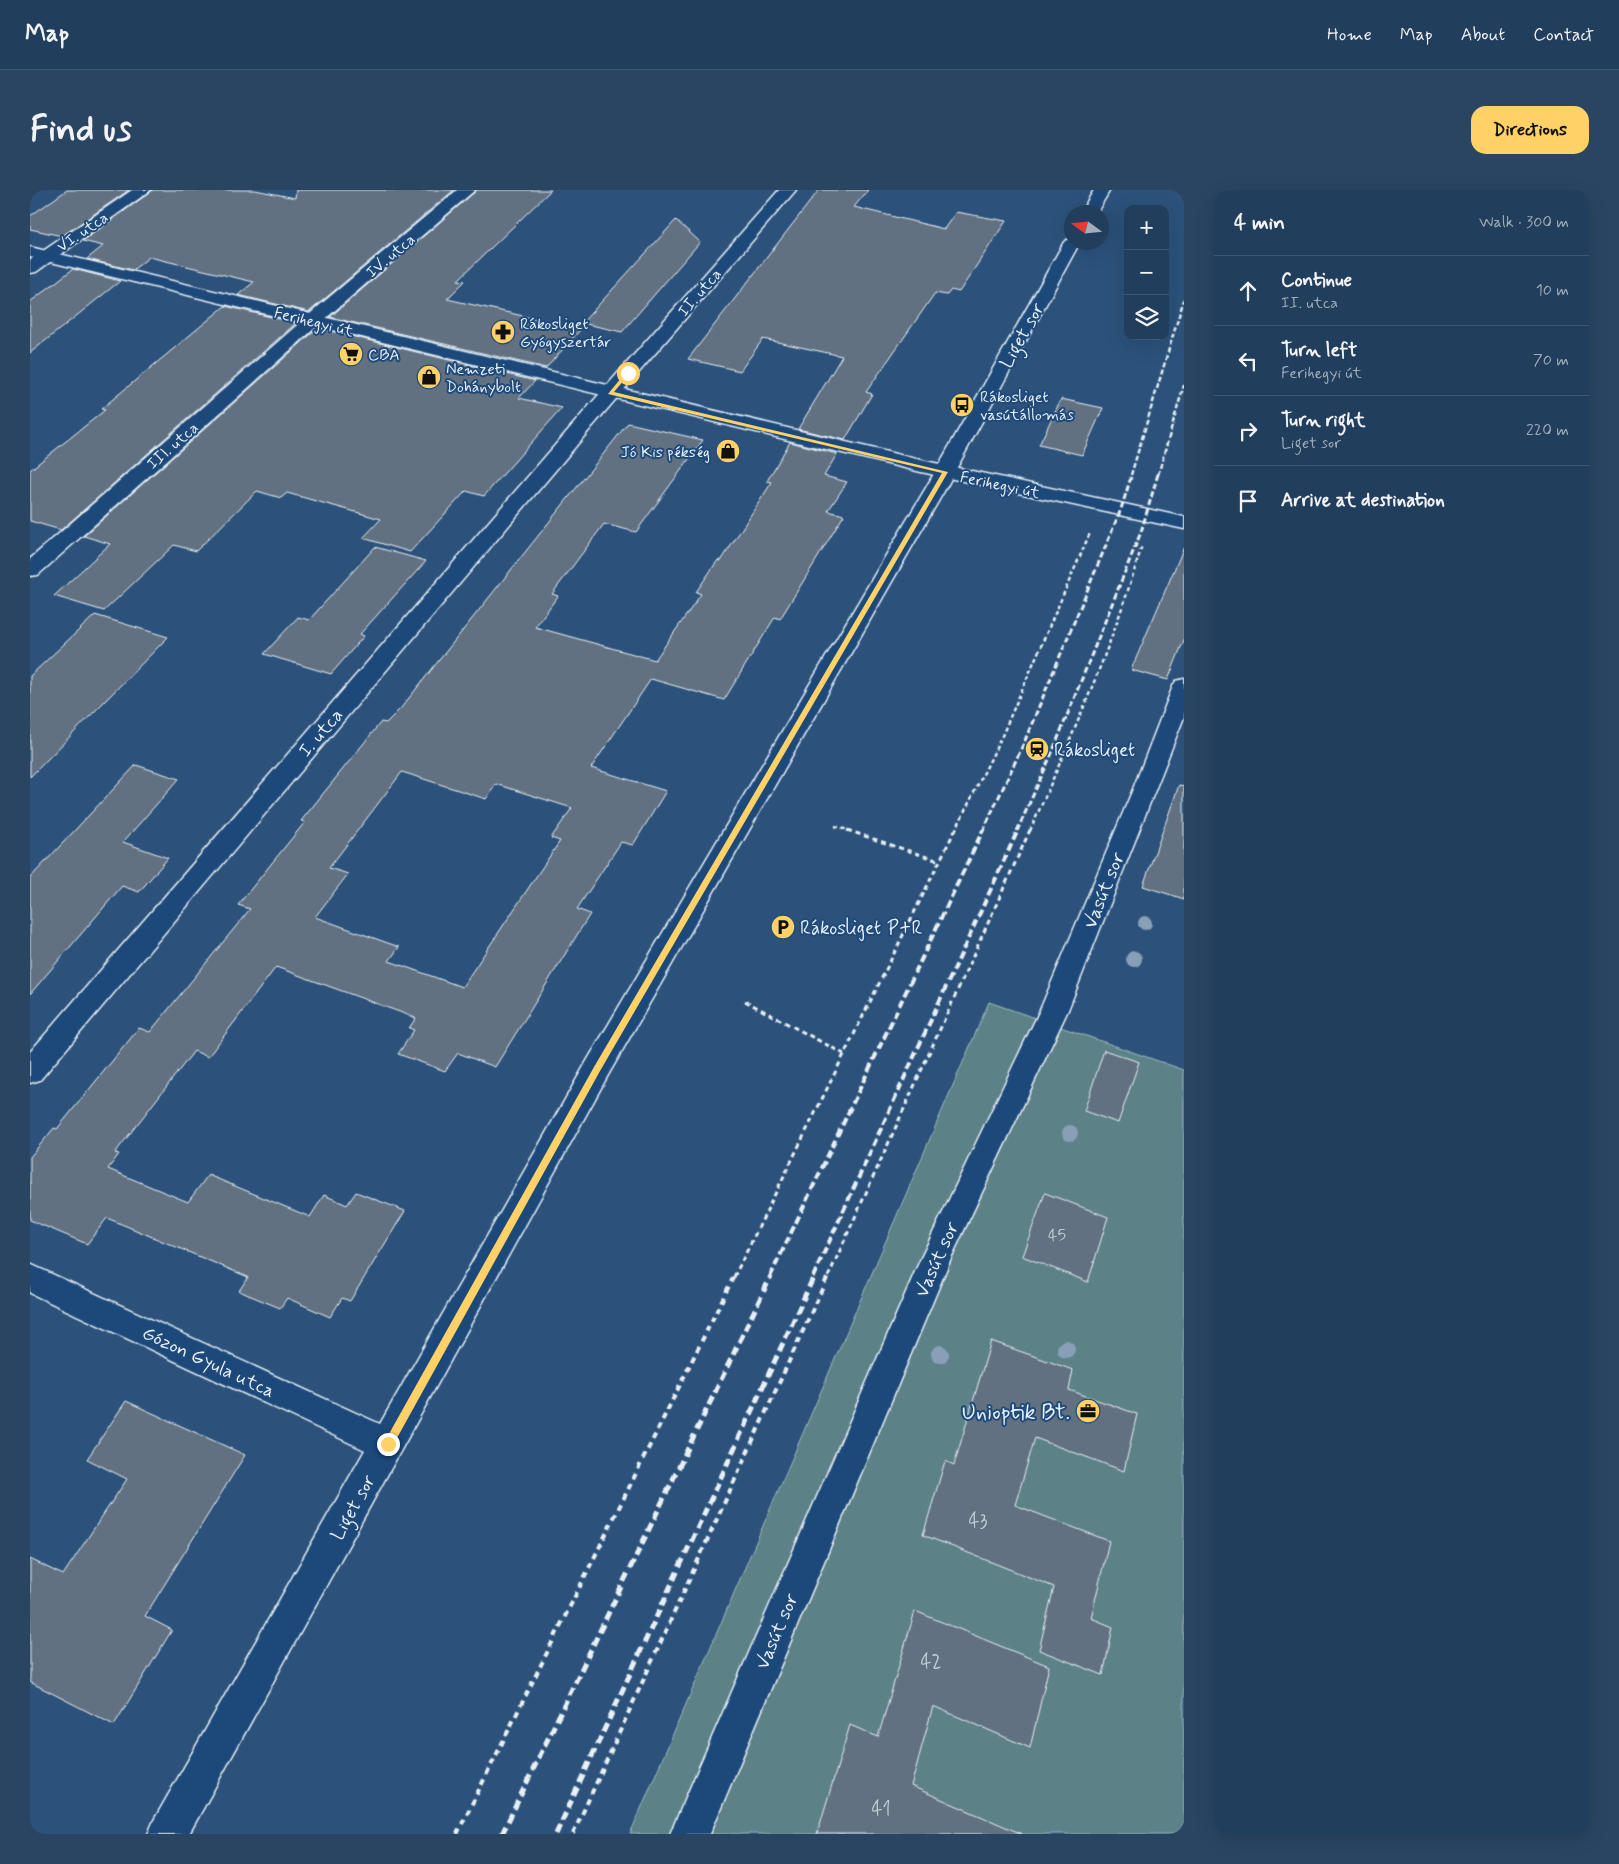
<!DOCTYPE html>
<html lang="en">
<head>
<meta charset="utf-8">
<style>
	body { margin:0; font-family:Mynerve,sans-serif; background:#294562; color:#f1f3f6 }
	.controls { position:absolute; right:15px; top:15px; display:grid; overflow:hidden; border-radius:10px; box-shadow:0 5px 20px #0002 }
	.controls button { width:45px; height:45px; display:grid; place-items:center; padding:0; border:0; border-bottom:1px solid #3e5772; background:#213e5c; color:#f1f3f6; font:25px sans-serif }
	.compass { position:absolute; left:1034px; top:15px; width:45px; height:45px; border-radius:50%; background:#213e5c; box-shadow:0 5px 20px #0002; rotate:285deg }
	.stop { position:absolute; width:15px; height:15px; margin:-11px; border:4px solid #ffd166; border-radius:50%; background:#fff }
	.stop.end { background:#ffd166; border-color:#fff; box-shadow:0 1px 5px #0008 }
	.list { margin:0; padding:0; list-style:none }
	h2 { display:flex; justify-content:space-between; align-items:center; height:65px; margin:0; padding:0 20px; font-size:21px }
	h2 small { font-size:16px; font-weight:400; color:#a2aebb }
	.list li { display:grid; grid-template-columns:32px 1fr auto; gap:15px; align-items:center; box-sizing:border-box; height:70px; padding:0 20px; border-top:1px solid #3e5772 }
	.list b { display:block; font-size:19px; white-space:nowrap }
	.list p { margin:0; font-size:16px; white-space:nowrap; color:#a2aebb }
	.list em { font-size:16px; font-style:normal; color:#a2aebb }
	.icon { flex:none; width:28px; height:28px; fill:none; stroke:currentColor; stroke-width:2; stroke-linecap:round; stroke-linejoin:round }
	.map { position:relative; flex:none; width:1154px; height:1644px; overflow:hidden; border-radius:15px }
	header { display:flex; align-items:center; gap:30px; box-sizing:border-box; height:70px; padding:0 25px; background:#213e5c; border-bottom:1px solid #3e5772 }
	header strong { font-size:24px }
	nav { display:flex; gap:28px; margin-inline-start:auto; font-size:18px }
	.intro { display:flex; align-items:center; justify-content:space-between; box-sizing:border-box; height:120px; padding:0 30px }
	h1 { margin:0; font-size:35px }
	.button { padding:12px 22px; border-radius:15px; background:#ffd166; color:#111; font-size:18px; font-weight:700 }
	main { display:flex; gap:30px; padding:0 30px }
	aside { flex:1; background:#213e5c; border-radius:15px; box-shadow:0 5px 20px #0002 }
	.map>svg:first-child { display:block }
</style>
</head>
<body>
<header>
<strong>Map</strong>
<nav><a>Home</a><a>Map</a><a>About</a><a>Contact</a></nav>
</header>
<div class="intro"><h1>Find us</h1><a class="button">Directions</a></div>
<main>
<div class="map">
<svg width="1154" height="1644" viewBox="0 0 1154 1644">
	<rect width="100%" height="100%" fill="#2c527b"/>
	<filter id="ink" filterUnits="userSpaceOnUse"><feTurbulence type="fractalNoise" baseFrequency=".02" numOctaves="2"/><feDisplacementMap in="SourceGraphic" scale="10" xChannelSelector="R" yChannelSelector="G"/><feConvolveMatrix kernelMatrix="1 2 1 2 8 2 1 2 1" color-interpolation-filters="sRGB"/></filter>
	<g filter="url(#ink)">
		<polygon fill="#5b8187" stroke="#a2b9c0" points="959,812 1154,880 1154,1644 600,1644"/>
		<g fill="#627181" stroke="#e8f1f8" fill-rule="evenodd">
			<polygon points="37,0 99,0 32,46 0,39 0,26"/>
			<polygon points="123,0 225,0 265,8 266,0 424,0 279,122 208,105 224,92 119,67 103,80 57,69 73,56 53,51"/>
			<polygon points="447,0 521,0 428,90 435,91 417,109 551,139 516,178 300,127"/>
			<polygon points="789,0 838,0 824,17 914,39 926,22 976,31 929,102 921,100 917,105 905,103 836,202 842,204 815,250 768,239 812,166 733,149 710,181 658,169"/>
			<polygon points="646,30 670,52 592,142 552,133"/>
			<polygon points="43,79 90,91 0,163 0,112"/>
			<polygon points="195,116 266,133 31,340 0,331 0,280 75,220 71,219"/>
			<polygon points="288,138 505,191 489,208 532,218 454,306 436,301 380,362 333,348 351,329 257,303 251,308 227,301 166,361 144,355 74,421 24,406 80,354 54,346"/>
			<polygon points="1031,209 1073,218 1052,265 1009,255"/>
			<path d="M598,233L673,250L606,342L574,334L522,404L528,406L505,437L625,470L671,404L666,402L688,370L691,371L742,292L737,291L760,252L807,264L794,286L817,292L798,321L814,325L750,429L745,427L694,510L621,489L561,578L636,601L603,655L591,652L547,719L560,724L465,877L428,863L415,881L368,864L384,840L379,838L386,828L246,777L178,867L164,861L85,963L89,964L78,979L158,1012L178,985L280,1027L294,1005L317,1015L326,1002L375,1021L320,1111L312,1108L300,1127L257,1108L250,1118L209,1101L218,1087L77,1028L57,1054L0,1030V967L24,938L27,939L109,838L120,842L220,719L208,715L275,632L271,631L351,532L356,533L371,518ZM372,582L456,609L466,594L542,618L521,648L530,651L432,797L359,771L369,757L285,727L318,684L299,678Z"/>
			<polygon points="345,357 396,371 330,444 334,446 301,484 234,464 268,427 279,430"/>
			<polygon points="1154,357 1154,450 1138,490 1101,480"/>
			<polygon points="65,425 138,447 0,587 0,486"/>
			<polygon points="106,575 149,589 93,652 138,668 109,702 92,696 0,804 0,688"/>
			<polygon points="1149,595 1154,596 1154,709 1113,696"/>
			<polygon points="1074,860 1109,872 1088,933 1054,921"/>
			<polygon points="1015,1003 1078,1027 1058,1092 992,1066"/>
			<polygon points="961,1151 1043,1180 1039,1200 1107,1224 1094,1281 1005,1248 985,1315 1079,1351 1061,1428 1083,1437 1073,1485 1009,1460 1024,1397 893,1345 915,1271 924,1275"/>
			<polygon points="96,1211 215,1265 115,1426 142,1440 84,1535 0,1492 0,1369 33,1385 97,1289 57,1269"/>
			<polygon points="885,1421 1019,1476 1000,1558 903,1516 881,1596 992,1644 787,1644 820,1535 848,1547"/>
		</g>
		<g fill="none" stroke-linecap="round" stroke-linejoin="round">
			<g stroke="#e8f1f8" stroke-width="3">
				<g id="minor">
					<polygon points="102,0 121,0 6,82 0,83 0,70"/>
					<polygon points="427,0 445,0 302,123 8,385 0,386 0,369 290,115"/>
					<polygon points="749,0 766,0 573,224 10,890 0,893 0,862 559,216"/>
					<polygon points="1064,0 1080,0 1067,22 1051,22"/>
					<polygon points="1042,47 1042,52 1050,52 917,296 577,887 159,1644 118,1644 124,1630 335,1260 0,1103 0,1074 350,1234 557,871 897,296 1034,52"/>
					<polygon points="1154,489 1154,527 1038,820 921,1068 680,1644 640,1644 891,1068 1010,820 1103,599 1143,496 1146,491"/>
				</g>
			</g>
			<g stroke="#e8f1f8" stroke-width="3">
				<polygon id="tertiary" points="0,57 891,270 1154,327 1154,339 891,282 0,67"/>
			</g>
			<g stroke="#e8f1f8" stroke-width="2.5" stroke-dasharray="4 3" stroke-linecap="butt">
				<polyline points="805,636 821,641"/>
				<polyline points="925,641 971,548 1060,343"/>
				<path d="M1000,641C1041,548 1084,453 1112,355"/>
			</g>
			<g stroke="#e8f1f8" stroke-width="3" stroke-dasharray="5 4" stroke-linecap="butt">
				<polyline points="817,640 909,671"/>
				<polyline points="715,811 814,864"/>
				<polyline points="704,1087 925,640"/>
				<polyline points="798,1087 1000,640"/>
			</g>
			<g stroke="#e8f1f8" stroke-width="4" stroke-dasharray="6 5" stroke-linecap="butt">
				<polyline points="427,1644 704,1086"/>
				<polyline points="543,1644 798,1086"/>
			</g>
			<use href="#minor" fill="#1f4a7a" fill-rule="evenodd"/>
			<use href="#tertiary" fill="#1f4a7a" fill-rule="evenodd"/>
			<g stroke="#e8f1f8" stroke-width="2.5" stroke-dasharray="5 2.5" stroke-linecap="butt">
				<polyline points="1101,285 1154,109"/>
				<polyline points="1128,285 1154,195"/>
			</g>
			<g stroke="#e8f1f8" stroke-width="3" stroke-dasharray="6 3" stroke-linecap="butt">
				<polyline points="953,641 993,555 1091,319 1102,284"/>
				<polyline points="987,641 1022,563 1111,342 1128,284"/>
			</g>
			<g stroke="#e8f1f8" stroke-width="4" stroke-dasharray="8 4" stroke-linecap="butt">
				<polyline points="740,1087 953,640"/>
				<polyline points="783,1087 988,640"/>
			</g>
			<g stroke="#e8f1f8" stroke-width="5" stroke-dasharray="9 5" stroke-linecap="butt">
				<polyline points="472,1644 741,1086"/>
				<polyline points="526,1644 784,1086"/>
			</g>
		</g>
		<g fill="#88a0b6">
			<circle cx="1115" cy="733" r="7"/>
			<circle cx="1104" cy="769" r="8"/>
			<circle cx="1040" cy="943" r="8"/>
			<circle cx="1036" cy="1159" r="9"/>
			<circle cx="910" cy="1164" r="9"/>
		</g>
	</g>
	<polygon fill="#ffd166" points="596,182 600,183 584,202 918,282 570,881 362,1257 358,1259 353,1254 355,1251 564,877 912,283 578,204"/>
	<defs>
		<g id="pharmacy-disc" transform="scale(1.25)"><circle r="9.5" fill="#ffd166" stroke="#1f4a7a"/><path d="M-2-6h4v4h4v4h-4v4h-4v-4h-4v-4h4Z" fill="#111"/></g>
		<g id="supermarket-disc" transform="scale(1.25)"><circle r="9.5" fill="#ffd166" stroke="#1f4a7a"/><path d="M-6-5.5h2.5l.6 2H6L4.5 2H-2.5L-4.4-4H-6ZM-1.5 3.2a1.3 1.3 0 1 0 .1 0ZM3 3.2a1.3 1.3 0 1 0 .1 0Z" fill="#111"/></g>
		<g id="shop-disc" transform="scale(1.25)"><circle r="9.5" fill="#ffd166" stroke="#1f4a7a"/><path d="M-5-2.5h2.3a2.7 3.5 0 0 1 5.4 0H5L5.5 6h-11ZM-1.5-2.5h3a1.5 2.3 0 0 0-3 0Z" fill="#111"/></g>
		<g id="bus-disc" transform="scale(1.25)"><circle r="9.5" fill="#ffd166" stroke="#1f4a7a"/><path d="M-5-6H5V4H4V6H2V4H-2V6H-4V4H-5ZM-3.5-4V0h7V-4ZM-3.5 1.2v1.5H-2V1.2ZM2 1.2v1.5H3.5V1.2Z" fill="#111"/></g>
		<g id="station-disc" transform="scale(1.25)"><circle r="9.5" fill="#ffd166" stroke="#1f4a7a"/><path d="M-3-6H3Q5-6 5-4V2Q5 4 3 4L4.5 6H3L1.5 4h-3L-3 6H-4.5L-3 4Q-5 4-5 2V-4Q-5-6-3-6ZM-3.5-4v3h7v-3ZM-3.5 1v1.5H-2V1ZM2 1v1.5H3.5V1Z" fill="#111"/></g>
		<g id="parking-disc" transform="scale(1.25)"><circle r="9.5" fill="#ffd166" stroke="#1f4a7a"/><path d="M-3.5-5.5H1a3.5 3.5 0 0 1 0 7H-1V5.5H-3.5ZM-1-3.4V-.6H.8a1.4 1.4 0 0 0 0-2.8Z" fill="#111"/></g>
		<g id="office-disc" transform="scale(1.25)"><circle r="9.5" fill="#ffd166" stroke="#1f4a7a"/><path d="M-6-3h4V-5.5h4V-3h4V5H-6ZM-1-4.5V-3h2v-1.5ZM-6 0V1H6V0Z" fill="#111"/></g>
	</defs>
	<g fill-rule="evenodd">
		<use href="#pharmacy-disc" x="473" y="142"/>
		<use href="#supermarket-disc" x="321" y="164"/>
		<use href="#shop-disc" x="399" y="187"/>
		<use href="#bus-disc" x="932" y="215"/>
		<use href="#shop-disc" x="698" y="261"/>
		<use href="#station-disc" x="1007" y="559"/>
		<use href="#parking-disc" x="753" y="737"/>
		<use href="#office-disc" x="1058" y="1221"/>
	</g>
	<g text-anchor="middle" stroke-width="4" stroke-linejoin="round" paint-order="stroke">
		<g font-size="16" fill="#e8f1f8" stroke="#1f4a7a">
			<text transform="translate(52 41) rotate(-34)" y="6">VI. utca</text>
			<text transform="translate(360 65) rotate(-40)" y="6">IV. utca</text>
			<text transform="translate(669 102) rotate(-49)" y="6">II. utca</text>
			<text transform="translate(284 131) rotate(14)" y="6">Ferihegyi út</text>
			<text transform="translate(142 255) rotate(-41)" y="6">III. utca</text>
			<text transform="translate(970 294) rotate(12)" y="6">Ferihegyi út</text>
		</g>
		<g font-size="16" fill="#e8f1f8" stroke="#1f4a7a" text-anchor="start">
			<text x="490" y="139">Rákosliget<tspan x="490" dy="18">Gyógyszertár</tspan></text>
			<text x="338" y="170">CBA</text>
			<text x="416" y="184">Nemzeti<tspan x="416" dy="18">Dohánybolt</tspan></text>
			<text x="950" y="212">Rákosliget<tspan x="950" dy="18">vasútállomás</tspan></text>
			<text x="680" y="267" text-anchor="end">Jó Kis pékség</text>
		</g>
		<g font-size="16" fill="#c6d1da">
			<text x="1027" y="1050">45</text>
		</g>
		<g font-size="19" fill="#e8f1f8" stroke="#1f4a7a">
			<text transform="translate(991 145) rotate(-61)" y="7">Liget sor</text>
			<text transform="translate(290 542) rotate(-49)" y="7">I. utca</text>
			<text transform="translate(1073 700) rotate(-68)" y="7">Vasút sor</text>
			<text transform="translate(906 1069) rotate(-66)" y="7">Vasút sor</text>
			<text transform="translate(179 1171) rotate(25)" y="7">Gózon Gyula utca</text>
			<text transform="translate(322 1317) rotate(-61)" y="7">Liget sor</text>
			<text transform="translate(746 1441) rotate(-67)" y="7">Vasút sor</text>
		</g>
		<g font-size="19" fill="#e8f1f8" stroke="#1f4a7a" text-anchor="start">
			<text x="1024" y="566">Rákosliget</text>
			<text x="770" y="744">Rákosliget P+R</text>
		</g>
		<g font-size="19" fill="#c6d1da">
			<text x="948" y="1337">43</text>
			<text x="901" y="1478">42</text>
			<text x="851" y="1625">41</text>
		</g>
		<g font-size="22" fill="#e8f1f8" stroke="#1f4a7a" text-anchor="end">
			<text x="1040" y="1229">Unioptik Bt.</text>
		</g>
	</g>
</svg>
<div class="controls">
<button>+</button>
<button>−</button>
<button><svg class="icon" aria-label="layers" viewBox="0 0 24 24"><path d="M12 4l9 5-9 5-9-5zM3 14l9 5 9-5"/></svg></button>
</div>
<svg class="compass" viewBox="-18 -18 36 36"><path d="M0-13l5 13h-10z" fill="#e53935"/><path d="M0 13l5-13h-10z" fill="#a2aebb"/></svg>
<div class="stop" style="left:598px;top:183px"></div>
<div class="stop end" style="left:358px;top:1254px"></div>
</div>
<aside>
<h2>4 min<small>Walk · 300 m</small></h2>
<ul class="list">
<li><svg class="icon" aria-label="ahead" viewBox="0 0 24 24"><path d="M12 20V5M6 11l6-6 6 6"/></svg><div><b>Continue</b><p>II. utca</p></div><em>10 m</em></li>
<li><svg class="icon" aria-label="left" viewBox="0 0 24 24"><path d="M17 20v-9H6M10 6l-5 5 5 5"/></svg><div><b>Turn left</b><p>Ferihegyi út</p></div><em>70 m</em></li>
<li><svg class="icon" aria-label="right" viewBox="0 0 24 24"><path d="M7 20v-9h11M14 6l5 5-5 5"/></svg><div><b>Turn right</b><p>Liget sor</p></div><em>220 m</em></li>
<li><svg class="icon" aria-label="arrive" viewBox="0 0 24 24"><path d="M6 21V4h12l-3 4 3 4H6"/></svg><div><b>Arrive at destination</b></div></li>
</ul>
</aside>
</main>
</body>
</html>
